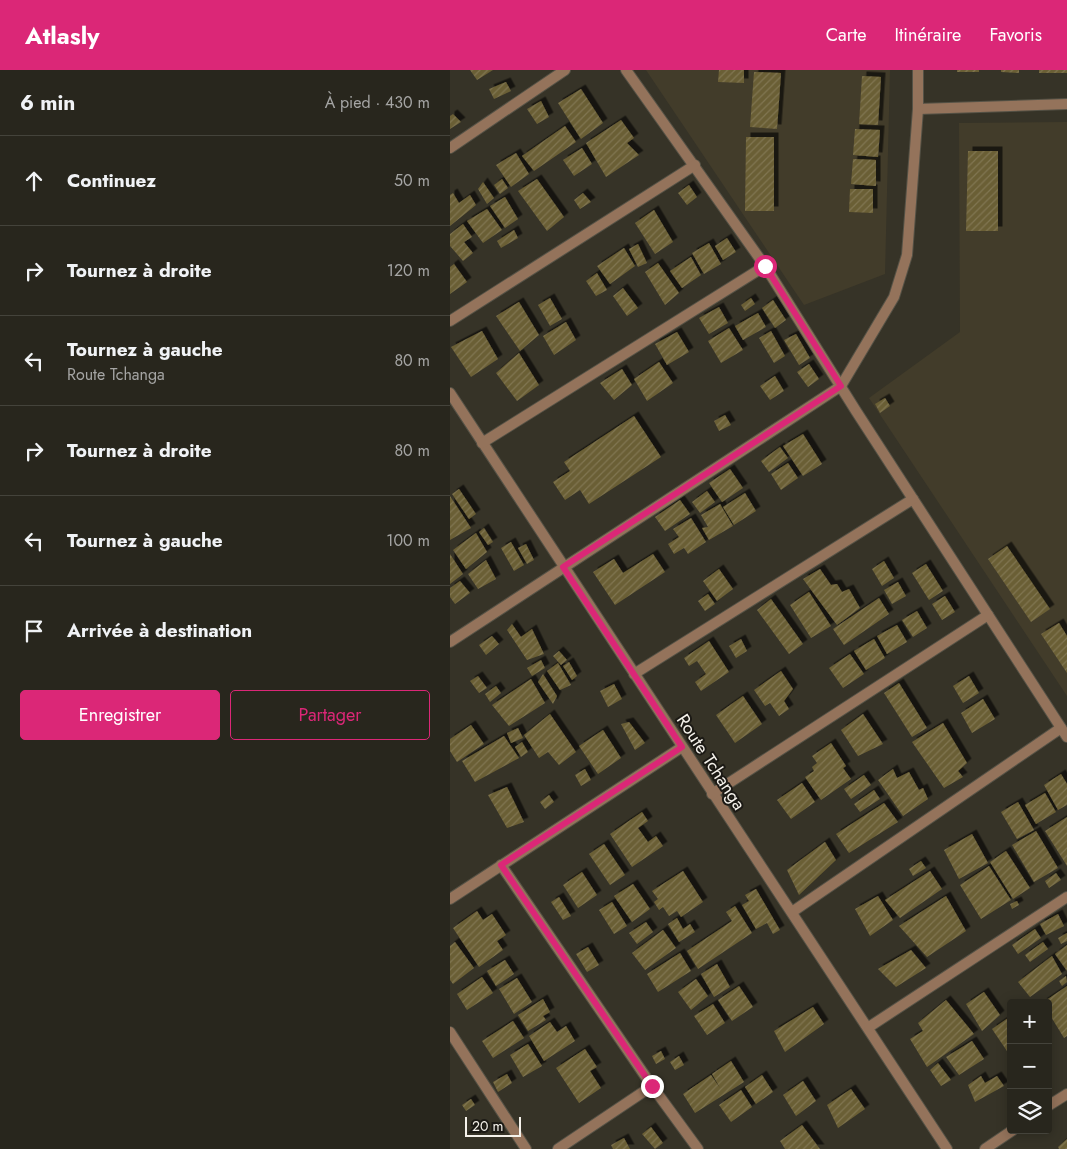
<!DOCTYPE html>
<html lang="fr">
<head>
<meta charset="utf-8">
<style>
	body { margin:0; font-family:Jost,sans-serif; background:#34322a; color:#f1f3f6 }
	.controls { position:absolute; right:15px; bottom:15px; display:grid; overflow:hidden; border-radius:5px; box-shadow:0 2px 12px #0003 }
	.controls button { width:45px; height:45px; display:grid; place-items:center; padding:0; border:0; border-bottom:1px solid #44433b; background:#28261d; color:#f1f3f6; font:25px sans-serif }
	.scale { position:absolute; left:15px; bottom:12px; width:56px; box-sizing:border-box; padding-left:5px; border:2px solid #f5f2eb; border-top:0; font-size:14px; line-height:18px; white-space:nowrap; color:#f5f2eb; -webkit-text-stroke:4px #1c1a15; paint-order:stroke }
	.stop { position:absolute; width:15px; height:15px; margin:-11px; border:4px solid #db2777; border-radius:50%; background:#fff }
	.stop.end { background:#db2777; border-color:#fff; box-shadow:0 1px 5px #0008 }
	.list { margin:0; padding:0; list-style:none }
	h2 { display:flex; justify-content:space-between; align-items:center; height:65px; margin:0; padding:0 20px; font-size:21px }
	h2 small { font-size:16px; font-weight:400; color:#a5a5a4 }
	.list li { display:grid; grid-template-columns:32px 1fr auto; gap:15px; align-items:center; box-sizing:border-box; height:90px; padding:0 20px; border-top:1px solid #44433b }
	.list b { display:block; font-size:19px; white-space:nowrap }
	.list p { margin:0; font-size:16px; white-space:nowrap; color:#a5a5a4 }
	.list em { font-size:16px; font-style:normal; color:#a5a5a4 }
	.actions { display:flex; gap:10px; padding:15px 20px }
	.actions a { flex:1; padding:11px 0; border:1px solid #db2777; border-radius:5px; text-align:center; font-size:18px; color:#db2777 }
	.actions .main { background:#db2777; color:#fff }
	.icon { flex:none; width:28px; height:28px; fill:none; stroke:currentColor; stroke-width:2; stroke-linecap:round; stroke-linejoin:round }
	.map { position:relative; flex:none; width:617px; height:1079px; overflow:hidden }
	header { display:flex; align-items:center; gap:30px; box-sizing:border-box; height:70px; padding:0 25px; background:#db2777; color:#fff }
	header strong { font-size:24px }
	nav { display:flex; gap:28px; margin-inline-start:auto; font-size:18px }
	main { display:flex }
	aside { flex:1; background:#28261d }
	.map>svg:first-child { display:block }
</style>
</head>
<body>
<header>
<strong>Atlasly</strong>
<nav><a>Carte</a><a>Itinéraire</a><a>Favoris</a></nav>
</header>
<main>
<aside>
<h2>6 min<small>À pied · 430 m</small></h2>
<ul class="list">
<li><svg class="icon" aria-label="ahead" viewBox="0 0 24 24"><path d="M12 20V5M6 11l6-6 6 6"/></svg><div><b>Continuez</b></div><em>50 m</em></li>
<li><svg class="icon" aria-label="right" viewBox="0 0 24 24"><path d="M7 20v-9h11M14 6l5 5-5 5"/></svg><div><b>Tournez à droite</b></div><em>120 m</em></li>
<li><svg class="icon" aria-label="left" viewBox="0 0 24 24"><path d="M17 20v-9H6M10 6l-5 5 5 5"/></svg><div><b>Tournez à gauche</b><p>Route Tchanga</p></div><em>80 m</em></li>
<li><svg class="icon" aria-label="right" viewBox="0 0 24 24"><path d="M7 20v-9h11M14 6l5 5-5 5"/></svg><div><b>Tournez à droite</b></div><em>80 m</em></li>
<li><svg class="icon" aria-label="left" viewBox="0 0 24 24"><path d="M17 20v-9H6M10 6l-5 5 5 5"/></svg><div><b>Tournez à gauche</b></div><em>100 m</em></li>
<li><svg class="icon" aria-label="arrive" viewBox="0 0 24 24"><path d="M6 21V4h12l-3 4 3 4H6"/></svg><div><b>Arrivée à destination</b></div></li>
</ul>
<div class="actions"><a class="main">Enregistrer</a><a>Partager</a></div>
</aside>
<div class="map">
<svg width="617" height="1079" viewBox="0 0 617 1079">
	<defs>
		<pattern id="building-hatch" width="6" height="6" patternUnits="userSpaceOnUse" patternTransform="scale(1.25)"><rect width="6" height="6" fill="#6a5e35"/><path d="M-1 1l2-2M0 6l6-6M5 7l2-2" fill="none" stroke="#807652"/></pattern>
		<filter id="shadow"><feDropShadow dx="4.5" dy="-4.5" stdDeviation="0" flood-color="#0009"/></filter>
	</defs>
	<rect width="100%" height="100%" fill="#363327"/>
	<g fill="#423c2a">
		<polygon points="196,0 440,0 435,204 354,235"/>
		<polygon points="617,52 617,626 419,328 510,262 509,53"/>
	</g>
	<g fill="url(#building-hatch)" filter="url(#shadow)">
		<polygon points="20,0 43,0 27,10"/>
		<polygon points="269,0 294,0 294,13 268,12"/>
		<rect x="507" y="0" width="22" height="2"/>
		<polygon points="551,0 569,0 569,3 551,2"/>
		<rect x="589" y="0" width="28" height="3"/>
		<polygon points="304,2 331,3 327,59 300,57"/>
		<polygon points="412,6 431,7 428,55 409,54"/>
		<polygon points="56,12 61,21 44,29 39,19"/>
		<polygon points="131,19 153,53 131,69 108,33"/>
		<polygon points="91,31 99,47 87,54 77,39"/>
		<polygon points="3,44 11,52 0,59 0,46"/>
		<polygon points="171,50 184,68 177,73 189,85 156,107 136,73"/>
		<polygon points="115,56 126,72 84,101 72,86"/>
		<polygon points="405,59 430,60 428,87 403,85"/>
		<polygon points="296,67 324,67 324,141 295,141"/>
		<polygon points="132,78 142,94 124,106 113,90"/>
		<polygon points="518,81 548,81 548,161 516,161"/>
		<polygon points="66,83 79,104 61,117 46,95"/>
		<polygon points="403,89 426,90 426,116 401,114"/>
		<polygon points="52,109 58,118 50,124 44,115"/>
		<polygon points="87,109 114,147 97,161 68,121"/>
		<polygon points="33,112 44,128 37,134 28,119"/>
		<polygon points="239,115 247,127 237,135 228,123"/>
		<polygon points="400,119 423,119 423,143 399,142"/>
		<polygon points="3,123 9,133 20,125 26,135 0,156 0,125"/>
		<polygon points="133,123 141,132 130,139 124,130"/>
		<polygon points="55,127 68,149 55,158 40,136"/>
		<polygon points="37,139 52,160 33,173 17,151"/>
		<polygon points="204,140 223,172 205,184 185,153"/>
		<polygon points="13,154 22,167 14,172 23,183 13,191 0,176 0,164"/>
		<polygon points="64,160 68,168 51,178 47,171"/>
		<polygon points="277,168 286,182 273,190 265,176"/>
		<polygon points="259,173 271,194 254,204 242,183"/>
		<polygon points="188,174 197,193 188,197 179,179"/>
		<polygon points="174,178 185,196 160,214 147,196"/>
		<polygon points="241,187 251,205 232,218 220,201"/>
		<polygon points="208,193 229,223 215,235 195,202"/>
		<polygon points="4,194 17,212 0,224 0,197"/>
		<polygon points="147,203 157,220 146,226 136,211"/>
		<polygon points="173,218 188,238 177,246 163,226"/>
		<polygon points="100,228 112,249 100,256 88,235"/>
		<polygon points="301,228 305,234 295,241 291,235"/>
		<polygon points="323,230 336,250 325,258 312,238"/>
		<polygon points="69,232 89,265 70,281 46,246"/>
		<polygon points="269,237 278,253 259,264 249,248"/>
		<polygon points="308,243 316,257 293,270 285,256"/>
		<polygon points="116,252 126,270 104,285 93,266"/>
		<polygon points="279,258 293,280 271,293 258,271"/>
		<polygon points="32,261 48,289 21,307 1,277"/>
		<polygon points="321,261 335,286 324,293 309,268"/>
		<polygon points="227,262 239,282 217,295 205,274"/>
		<polygon points="346,264 360,288 349,295 334,270"/>
		<polygon points="69,283 89,315 67,331 46,303"/>
		<polygon points="209,292 223,313 197,331 184,309"/>
		<polygon points="359,294 369,309 358,317 347,302"/>
		<polygon points="172,299 182,315 164,330 150,313"/>
		<polygon points="325,306 334,321 320,330 310,316"/>
		<polygon points="435,328 440,336 430,343 425,334"/>
		<polygon points="275,345 281,355 269,361 264,351"/>
		<polygon points="184,346 211,387 139,434 130,420 115,430 103,412 120,401 114,392"/>
		<polygon points="353,364 372,394 353,406 333,376"/>
		<polygon points="330,377 338,388 319,402 311,391"/>
		<polygon points="338,393 348,408 331,420 321,404"/>
		<polygon points="280,399 293,418 272,432 259,413"/>
		<polygon points="9,419 26,444 19,449 2,424"/>
		<polygon points="257,421 265,432 250,443 242,432"/>
		<polygon points="295,423 306,441 284,455 273,437"/>
		<polygon points="0,426 21,458 0,470"/>
		<polygon points="230,430 240,444 215,461 205,447"/>
		<polygon points="270,434 283,456 259,470 252,458 258,457 251,445"/>
		<polygon points="241,448 256,472 238,484 234,478 224,484 218,474 229,467 223,459"/>
		<polygon points="34,458 43,472 38,475 29,462"/>
		<polygon points="26,463 37,482 16,499 3,480"/>
		<polygon points="61,472 74,495 64,501 51,478"/>
		<polygon points="76,474 84,490 77,494 68,478"/>
		<polygon points="557,476 600,539 581,552 538,489"/>
		<polygon points="0,484 13,504 0,514"/>
		<polygon points="203,484 215,502 165,535 143,502 164,489 173,503"/>
		<polygon points="36,490 46,509 28,519 18,504"/>
		<polygon points="434,491 444,508 432,516 422,499"/>
		<polygon points="476,494 493,521 479,530 462,503"/>
		<polygon points="269,499 283,519 267,531 253,511"/>
		<polygon points="370,499 381,515 387,514 392,522 399,519 410,538 387,555 353,509"/>
		<polygon points="10,511 20,523 5,534 0,527 0,518"/>
		<polygon points="448,512 456,526 442,534 434,520"/>
		<polygon points="359,522 381,556 361,568 340,535"/>
		<polygon points="258,524 265,534 255,541 248,531"/>
		<polygon points="495,526 505,542 492,550 482,534"/>
		<polygon points="429,528 439,544 394,575 383,559"/>
		<polygon points="321,529 353,574 339,584 307,540"/>
		<polygon points="467,541 477,558 463,567 452,550"/>
		<polygon points="609,553 617,566 617,603 591,564"/>
		<polygon points="62,554 71,567 82,559 94,584 77,590 57,560"/>
		<polygon points="447,555 457,572 437,584 427,566"/>
		<polygon points="42,566 49,574 36,585 29,575"/>
		<polygon points="291,569 297,581 286,588 279,576"/>
		<polygon points="424,569 435,588 416,600 404,581"/>
		<polygon points="259,571 279,602 251,621 245,612 256,604 247,591 239,596 234,588"/>
		<polygon points="109,581 117,590 111,595 103,586"/>
		<polygon points="400,584 414,604 393,618 379,598"/>
		<polygon points="91,590 95,598 82,606 77,598"/>
		<polygon points="119,592 127,606 122,610 113,596"/>
		<polygon points="108,593 121,615 110,620 97,601"/>
		<polygon points="331,601 343,619 334,631 339,639 329,646 320,633 315,636 304,620"/>
		<polygon points="93,604 107,626 103,634 88,612"/>
		<polygon points="28,606 37,618 29,623 20,611"/>
		<polygon points="519,606 529,623 513,633 503,616"/>
		<polygon points="81,609 95,633 59,656 42,635"/>
		<polygon points="449,613 477,658 462,667 434,623"/>
		<polygon points="164,614 172,629 158,637 150,621"/>
		<polygon points="46,616 51,623 40,632 35,624"/>
		<polygon points="293,626 312,654 285,673 266,645"/>
		<polygon points="533,629 545,649 522,663 511,643"/>
		<polygon points="100,644 126,682 109,695 98,682 89,688 74,665"/>
		<polygon points="413,644 433,674 408,686 391,660"/>
		<polygon points="179,652 195,673 185,680 171,654"/>
		<polygon points="493,653 517,693 508,701 513,707 494,718 462,672"/>
		<polygon points="21,655 34,674 7,692 0,681 0,669"/>
		<polygon points="68,658 73,668 61,673 57,663"/>
		<polygon points="153,660 171,688 148,704 129,676"/>
		<polygon points="54,666 69,688 25,712 12,691"/>
		<polygon points="72,672 78,682 71,687 65,677"/>
		<polygon points="381,673 396,696 393,698 401,709 371,730 355,707 364,701 362,697 367,693 362,686"/>
		<polygon points="135,699 141,710 131,716 125,705"/>
		<polygon points="443,699 447,708 459,702 469,720 473,718 478,729 453,746 428,710"/>
		<polygon points="611,704 617,714 617,735 608,740 594,715"/>
		<polygon points="414,705 421,715 401,729 394,719"/>
		<polygon points="352,713 365,732 341,749 327,730"/>
		<polygon points="57,717 74,752 57,758 38,725"/>
		<polygon points="424,720 430,729 410,742 404,734"/>
		<polygon points="595,723 606,742 586,754 575,735"/>
		<polygon points="99,725 104,732 95,739 90,732"/>
		<polygon points="568,732 584,760 567,769 551,742"/>
		<polygon points="434,733 448,752 399,783 386,764"/>
		<polygon points="192,742 198,751 188,758 198,772 206,766 213,776 182,797 160,764"/>
		<polygon points="617,747 617,796 595,761"/>
		<polygon points="586,761 608,798 584,812 562,775"/>
		<polygon points="522,764 538,793 509,809 494,780"/>
		<polygon points="375,772 386,790 349,825 337,800"/>
		<polygon points="154,774 175,805 160,815 139,784"/>
		<polygon points="556,781 580,818 563,829 540,792"/>
		<polygon points="471,791 476,798 463,806 459,799"/>
		<polygon points="539,796 561,830 531,849 510,815"/>
		<polygon points="233,801 253,832 231,847 227,841 219,846 213,837 209,840 204,832 208,829 202,821"/>
		<polygon points="480,801 492,819 450,848 435,830"/>
		<polygon points="132,802 147,825 128,838 113,815"/>
		<polygon points="606,803 611,810 599,818 595,811"/>
		<polygon points="183,814 200,839 182,852 164,826"/>
		<polygon points="306,819 330,860 323,864 317,853 306,859 292,835 299,831 295,825"/>
		<polygon points="428,826 443,850 420,866 405,839"/>
		<polygon points="496,826 516,861 477,887 449,856"/>
		<polygon points="109,827 121,846 113,850 101,832"/>
		<polygon points="567,831 569,835 562,839 560,834"/>
		<polygon points="162,832 177,856 164,864 149,840"/>
		<polygon points="285,836 302,863 248,899 237,881 282,851 276,842"/>
		<polygon points="27,841 33,850 42,844 56,865 47,871 53,880 29,897 3,858"/>
		<polygon points="608,844 614,856 596,865 590,854"/>
		<polygon points="227,848 233,859 240,854 245,862 229,872 218,854"/>
		<polygon points="196,852 203,862 187,874 179,863"/>
		<polygon points="585,859 591,868 568,884 562,875"/>
		<polygon points="213,860 226,878 195,900 182,883"/>
		<polygon points="617,863 617,871 611,874 608,868"/>
		<polygon points="5,872 24,898 3,914 0,910 0,876"/>
		<polygon points="593,872 598,879 580,892 575,885"/>
		<polygon points="617,875 617,901 605,884"/>
		<polygon points="138,877 149,895 137,902 126,884"/>
		<polygon points="461,880 476,898 446,917 428,899"/>
		<polygon points="230,883 241,901 208,922 197,904"/>
		<polygon points="602,886 612,904 580,927 568,912"/>
		<polygon points="55,890 64,904 46,916 37,901"/>
		<polygon points="267,894 280,917 264,927 251,904"/>
		<polygon points="616,906 617,912 612,916 609,911"/>
		<polygon points="32,907 43,923 17,940 7,924"/>
		<polygon points="67,908 82,932 64,944 49,919"/>
		<polygon points="246,909 258,926 241,940 228,922"/>
		<polygon points="289,916 303,937 282,951 268,930"/>
		<polygon points="617,916 617,966 614,968 598,942 598,933 592,933"/>
		<polygon points="534,922 550,945 532,961 516,934"/>
		<polygon points="93,929 100,942 93,946 96,950 78,961 68,945"/>
		<polygon points="496,930 524,964 477,997 460,969 473,961 468,953"/>
		<polygon points="263,934 275,953 257,965 244,946"/>
		<polygon points="363,937 374,954 335,982 324,961"/>
		<polygon points="561,946 561,987 542,959"/>
		<polygon points="63,951 74,968 43,988 32,971"/>
		<polygon points="100,952 107,962 116,956 125,971 94,991 79,966"/>
		<polygon points="522,971 534,989 509,1005 496,987"/>
		<polygon points="78,974 92,996 73,1007 60,985"/>
		<polygon points="135,979 147,997 140,1001 151,1018 129,1033 106,998"/>
		<polygon points="211,981 215,989 206,994 202,986"/>
		<polygon points="229,986 234,995 225,1000 220,992"/>
		<polygon points="281,991 294,1012 245,1043 233,1024 261,1005 270,1018 262,1004"/>
		<polygon points="488,993 501,1010 491,1016 480,1000"/>
		<polygon points="57,1004 62,1013 48,1022 43,1012"/>
		<polygon points="312,1005 323,1022 306,1034 295,1017"/>
		<polygon points="531,1006 535,1013 547,1006 554,1016 525,1032 518,1015"/>
		<polygon points="353,1011 366,1031 346,1046 333,1025"/>
		<polygon points="401,1019 415,1039 388,1058 377,1035"/>
		<polygon points="291,1020 302,1037 281,1052 269,1035"/>
		<polygon points="21,1029 25,1035 16,1041 12,1035"/>
		<polygon points="352,1055 370,1079 335,1079 330,1071"/>
		<polygon points="201,1057 213,1073 205,1079 192,1064"/>
		<polygon points="174,1068 180,1079 163,1079 161,1075"/>
		<polygon points="617,1069 617,1079 609,1079 608,1077"/>
	</g>
	<g fill="none" stroke-linecap="round" stroke-linejoin="round">
		<g stroke="#555246" stroke-width="12">
			<g id="minor">
				<polyline points="176,0 315,196 406,341 617,667"/>
				<polyline points="468,39 617,34"/>
				<polyline points="0,78 115,0"/>
				<polyline points="0,251 245,95"/>
				<polyline points="0,323 497,1079"/>
				<polyline points="32,373 315,196"/>
				<polyline points="0,572 391,316 444,227 457,185 468,39 468,0"/>
				<polyline points="184,604 463,429"/>
				<polyline points="262,724 538,545"/>
				<polyline points="51,795 202,1016 248,1079"/>
				<polyline points="0,829 232,677"/>
				<polyline points="342,842 611,658"/>
				<polyline points="419,957 617,827"/>
				<polyline points="0,962 76,1079"/>
				<polyline points="598,1036 617,1024"/>
				<polyline points="108,1079 202,1016"/>
				<polyline points="535,1079 563,1060"/>
			</g>
		</g>
		<use href="#minor" stroke="#94735b" stroke-width="10"/>
	</g>
	<g fill="none" stroke-linecap="round" stroke-linejoin="round">
		<polyline stroke="#db2777" stroke-width="6" points="202,1016 51,795 232,677 113,497 391,316 315,196"/>
	</g>
	<g text-anchor="middle" stroke-width="4" stroke-linejoin="round" paint-order="stroke">
		<g font-size="18" fill="#f5f2eb" stroke="#1c1a15">
			<text transform="translate(261 692) rotate(57)" y="6">Route Tchanga</text>
		</g>
	</g>
</svg>
<div class="controls">
<button>+</button>
<button>−</button>
<button><svg class="icon" aria-label="layers" viewBox="0 0 24 24"><path d="M12 4l9 5-9 5-9-5zM3 14l9 5 9-5"/></svg></button>
</div>
<div class="scale">20 m</div>
<div class="stop" style="left:315px;top:196px"></div>
<div class="stop end" style="left:202px;top:1016px"></div>
</div>
</main>
</body>
</html>
